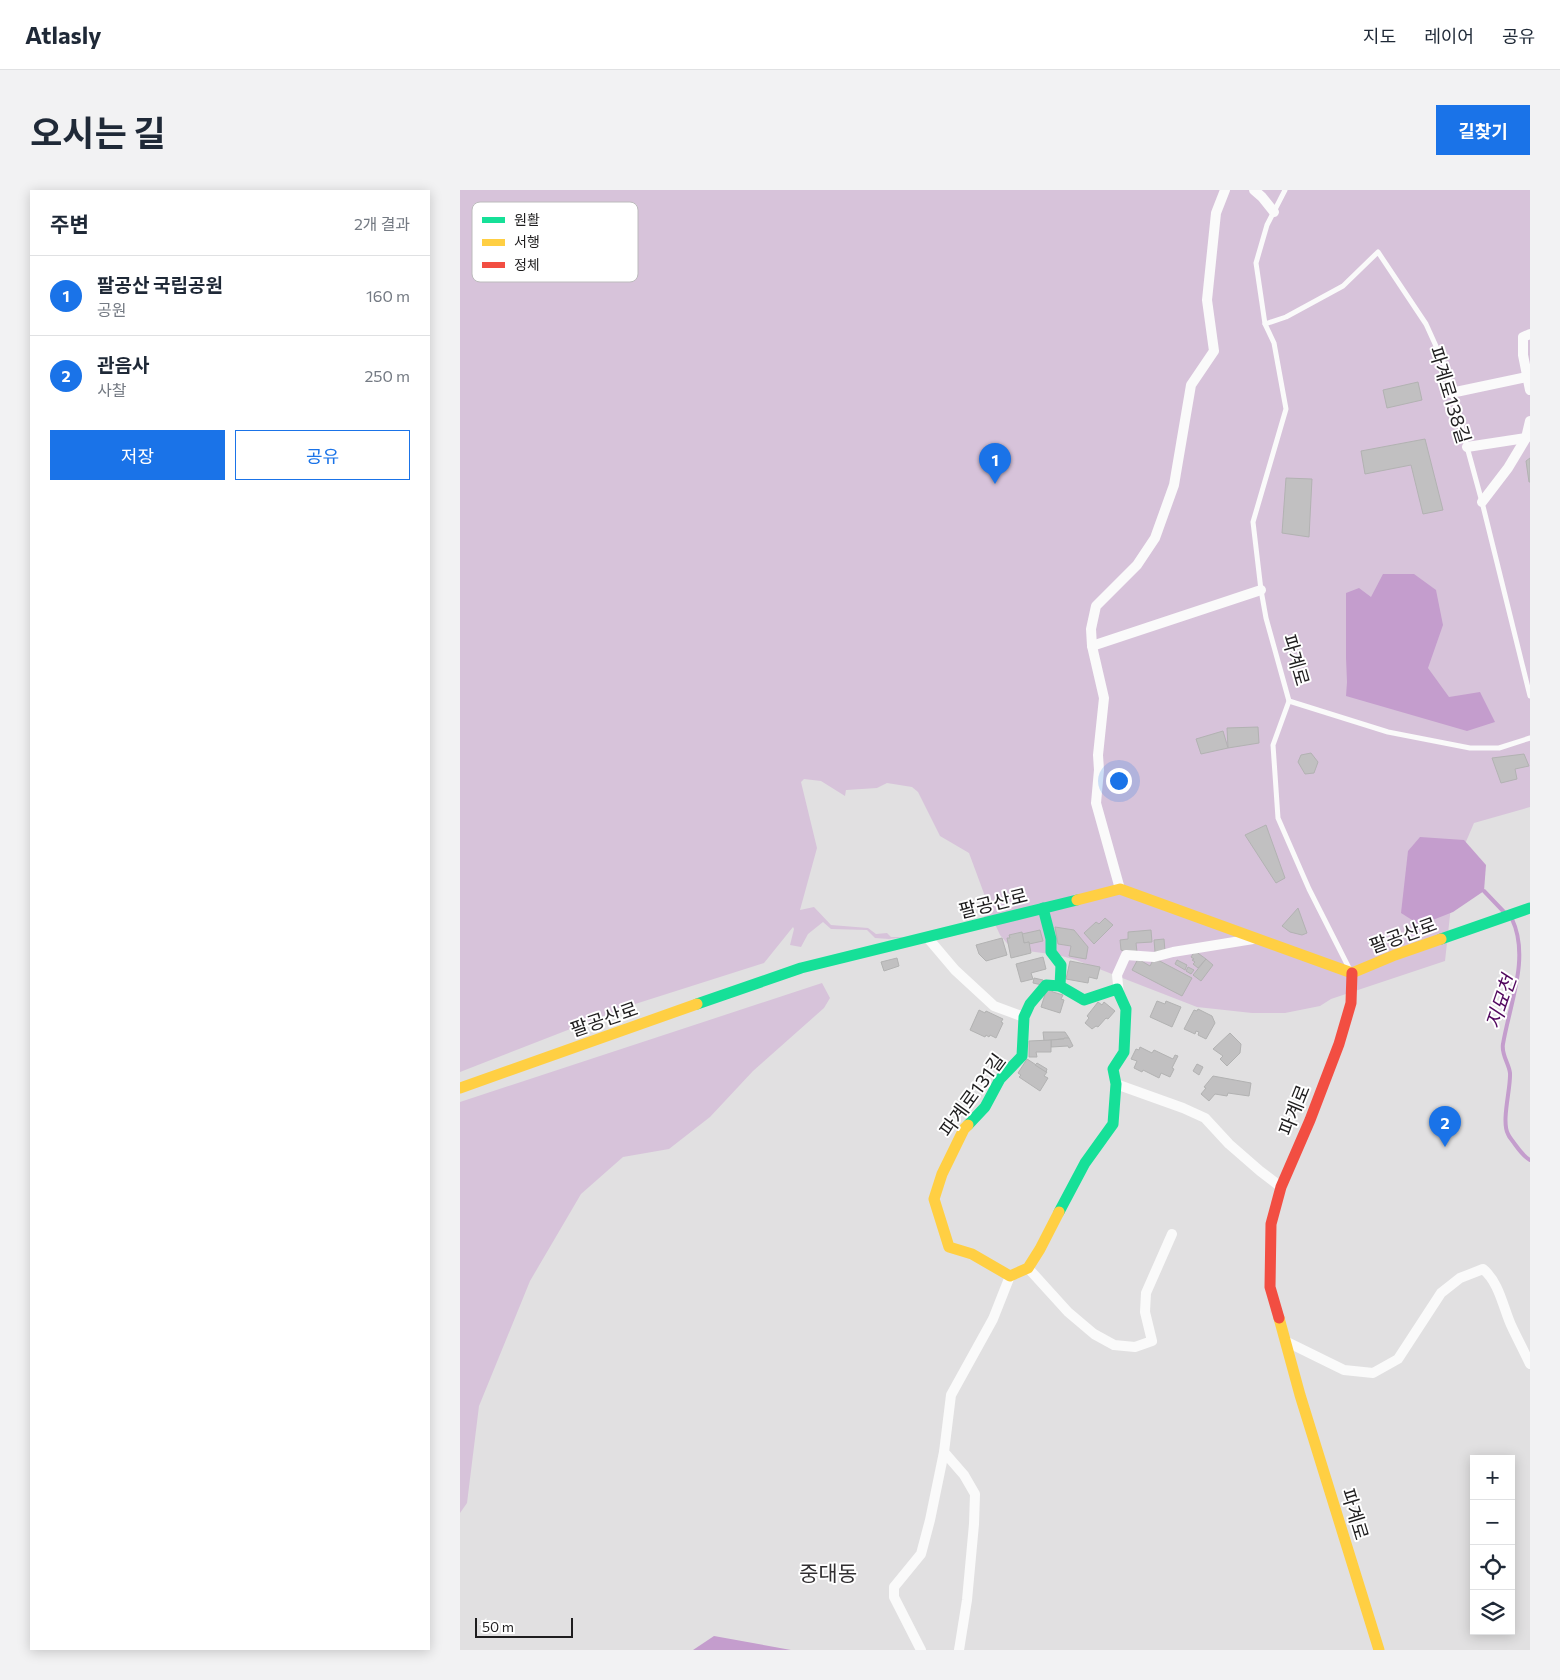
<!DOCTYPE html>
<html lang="ko">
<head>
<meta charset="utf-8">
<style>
	body { margin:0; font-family:Commissioner,"Noto Sans KR",sans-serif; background:#f2f2f3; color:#1f2937 }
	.controls { position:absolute; right:15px; bottom:15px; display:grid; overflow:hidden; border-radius:0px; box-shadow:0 2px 12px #0003 }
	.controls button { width:45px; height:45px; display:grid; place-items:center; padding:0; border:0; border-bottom:1px solid #e0e1e3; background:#fff; color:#1f2937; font:25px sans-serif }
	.scale { position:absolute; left:15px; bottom:12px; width:98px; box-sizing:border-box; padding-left:5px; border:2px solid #1e1d1e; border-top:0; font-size:14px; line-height:18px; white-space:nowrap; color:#1e1d1e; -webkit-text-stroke:4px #fff; paint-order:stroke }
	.you { position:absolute; left:658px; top:590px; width:18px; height:18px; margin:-12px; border:4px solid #fff; border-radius:50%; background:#1a73e8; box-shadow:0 0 0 8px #1a73e833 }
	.badge { display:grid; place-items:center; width:32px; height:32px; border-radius:50%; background:#1a73e8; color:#fff; font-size:16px; font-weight:700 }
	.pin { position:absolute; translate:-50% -41px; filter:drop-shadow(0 1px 2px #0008) }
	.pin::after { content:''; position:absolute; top:26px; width:18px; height:15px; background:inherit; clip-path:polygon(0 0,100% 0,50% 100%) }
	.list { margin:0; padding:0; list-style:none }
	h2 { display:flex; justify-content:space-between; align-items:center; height:65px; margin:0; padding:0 20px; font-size:21px }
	h2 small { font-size:16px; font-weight:400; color:#747a83 }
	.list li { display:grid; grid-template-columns:32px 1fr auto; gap:15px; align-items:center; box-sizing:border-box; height:80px; padding:0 20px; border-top:1px solid #e0e1e3 }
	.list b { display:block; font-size:19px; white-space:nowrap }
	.list p { margin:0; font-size:16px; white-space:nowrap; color:#747a83 }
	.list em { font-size:16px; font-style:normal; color:#747a83 }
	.actions { display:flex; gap:10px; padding:15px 20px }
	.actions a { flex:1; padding:11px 0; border:1px solid #1a73e8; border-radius:0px; text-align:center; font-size:18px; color:#1a73e8 }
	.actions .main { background:#1a73e8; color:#fff }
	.icon { flex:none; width:28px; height:28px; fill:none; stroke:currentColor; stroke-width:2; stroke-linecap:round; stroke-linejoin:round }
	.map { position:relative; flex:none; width:1070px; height:1460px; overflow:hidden; border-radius:0px }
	header { display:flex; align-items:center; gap:30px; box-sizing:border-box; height:70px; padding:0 25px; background:#fff; border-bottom:1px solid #e0e1e3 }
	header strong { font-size:24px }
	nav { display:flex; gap:28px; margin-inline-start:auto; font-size:18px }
	.intro { display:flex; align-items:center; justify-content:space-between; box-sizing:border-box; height:120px; padding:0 30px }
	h1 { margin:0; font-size:35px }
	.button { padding:12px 22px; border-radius:0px; background:#1a73e8; color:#fff; font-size:18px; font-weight:700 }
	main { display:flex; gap:30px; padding:0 30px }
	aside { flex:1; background:#fff; border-radius:0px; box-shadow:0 2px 12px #0003 }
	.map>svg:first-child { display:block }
</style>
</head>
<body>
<header>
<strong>Atlasly</strong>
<nav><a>지도</a><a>레이어</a><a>공유</a></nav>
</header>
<div class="intro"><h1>오시는 길</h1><a class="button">길찾기</a></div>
<main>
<aside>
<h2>주변<small>2개 결과</small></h2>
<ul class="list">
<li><span class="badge">1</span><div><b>팔공산 국립공원</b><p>공원</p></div><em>160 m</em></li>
<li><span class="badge">2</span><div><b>관음사</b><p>사찰</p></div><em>250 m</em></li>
</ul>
<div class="actions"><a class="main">저장</a><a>공유</a></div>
</aside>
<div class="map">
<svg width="1070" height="1460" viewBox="0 0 1070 1460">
	<rect width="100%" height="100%" fill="#e1e0e1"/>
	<g fill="#d7c3da">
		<polygon points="0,0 1070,0 1070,617 1014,633 1005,654 992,707 985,771 871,809 860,816 825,823 792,823 737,817 616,770 598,765 552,759 540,745 535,734 522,725 526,709 509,663 480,646 458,602 452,597 427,593 417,598 386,600 385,606 361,591 344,589 341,592 357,658 340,720 354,717 371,735 408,738 416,744 427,743 431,747 446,747 429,749 415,748 407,740 371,739 363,732 348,744 341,757 330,755 334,739 333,737 304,773 172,815 0,882"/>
		<polygon points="362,793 370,808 364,818 293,881 250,927 209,959 163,967 121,1004 70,1091 19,1216 7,1313 0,1323 0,912"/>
	</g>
	<g fill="#c49dcd">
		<polygon points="923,384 954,384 976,400 983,435 968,478 989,507 1020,502 1035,532 1007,541 886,506 887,492 886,468 886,403 899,398 911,407"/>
		<polygon points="960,647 1004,650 1026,675 1024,701 993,722 960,735 941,723 948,661"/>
		<polygon points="254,1446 331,1460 233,1460"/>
	</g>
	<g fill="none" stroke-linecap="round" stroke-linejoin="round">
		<g stroke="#c49dcd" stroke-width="4">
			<polyline points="1024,701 1045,723"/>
			<path d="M1052,729C1070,767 1050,813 1043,854C1041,864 1049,874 1050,883C1051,898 1041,931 1048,944C1049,947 1052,950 1054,953C1059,960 1063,966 1070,970"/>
		</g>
	</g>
	<g fill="#c1c0c1" stroke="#b2b2b2">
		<polygon points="958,192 962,210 927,218 923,200"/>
		<polygon points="965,249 983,320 963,324 951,275 905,284 901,261"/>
		<polygon points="1070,268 1070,292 1069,292 1066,271"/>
		<polygon points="826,288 852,289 849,347 822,343"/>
		<polygon points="798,537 799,553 768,558 767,538"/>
		<polygon points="763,541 768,558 741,564 736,549"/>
		<polygon points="851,563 858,572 854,583 845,584 838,572 841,565"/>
		<polygon points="1064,564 1069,576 1055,579 1057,589 1041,593 1032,568"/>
		<polygon points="806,635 825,688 816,693 785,645"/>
		<polygon points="838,718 847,743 842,745 830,742 822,736"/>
		<polygon points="645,728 653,735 634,754 624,743 636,732 639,734"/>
		<polygon points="595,737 614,740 628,757 626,769 609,766 611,756 598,754"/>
		<polygon points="580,740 583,751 569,754 569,752 564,753 562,744"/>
		<polygon points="691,740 692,752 676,753 677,762 669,763 661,760 660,750 668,749 668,742"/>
		<polygon points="562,742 564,753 569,752 571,763 551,768 547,748 550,748 549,745"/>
		<polygon points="542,748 547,765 526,771 519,764 516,755"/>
		<polygon points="704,749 705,761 695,762 694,750"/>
		<polygon points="735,761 746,769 738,778 733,774 735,772 732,770 734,769 731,767"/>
		<polygon points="583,767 586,779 571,783 573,789 561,792 556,774"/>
		<polygon points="437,768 439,776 424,781 421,772"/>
		<polygon points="694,768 732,788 722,806 672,780 678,769 690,776"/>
		<polygon points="746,769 753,775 741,791 733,785"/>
		<polygon points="717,770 727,775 725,780 715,774"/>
		<polygon points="610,771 640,777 637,789 629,787 628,793 606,789"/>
		<polygon points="728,777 734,780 731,784 726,781"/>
		<polygon points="574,788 583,790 582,795 573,793"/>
		<polygon points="587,798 593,802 603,805 601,809 604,810 600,823 581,817"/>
		<polygon points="697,811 705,814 706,811 721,817 712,837 690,827"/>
		<polygon points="638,812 642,815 644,812 655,821 648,829 646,828 638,837 636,836 632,839 625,833 629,828 627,826"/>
		<polygon points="738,819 752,826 755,833 746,849 738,845 739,842 736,841 735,844 724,839 734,820 737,821"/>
		<polygon points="519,820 525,823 526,821 543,829 541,832 543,833 536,848 530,845 529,847 526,845 525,847 510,840"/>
		<polygon points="583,842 605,842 609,848 584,851"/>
		<polygon points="770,843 781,854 780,863 767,876 760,869 763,866 753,859"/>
		<polygon points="604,848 609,848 613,856 609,858 608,856 591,857 591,850 604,849"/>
		<polygon points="591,850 591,862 576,862 577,867 569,867 569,851"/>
		<polygon points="680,857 692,863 694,860 713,869 715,865 718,866 712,878 714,879 710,887 701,883 699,888 683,880 682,882 674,878 677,871 671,869 676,859 679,860"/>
		<polygon points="567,869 587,882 584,886 588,888 580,901 559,887 561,885 558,883"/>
		<polygon points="577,873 587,879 586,882 575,875"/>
		<polygon points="737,874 743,877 739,885 733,881"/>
		<polygon points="753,886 791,893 789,906 768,903 767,906 755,904 749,911 741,904 746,898 744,897"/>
	</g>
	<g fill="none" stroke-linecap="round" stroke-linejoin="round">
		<g stroke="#fafafa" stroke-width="5">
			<polyline points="825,0 807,35 796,73 805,134 814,153 826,219 793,332 801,400 806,428 829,511 813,555 818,628 849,699 889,778"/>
			<polyline points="805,134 826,127 883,96 918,62 966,134 985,176 1022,312 1070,506"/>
			<polyline points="829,511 928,542 1010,558 1039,558 1070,548"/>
		</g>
		<g stroke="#fafafa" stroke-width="10">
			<polyline points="794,0 802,7 814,22"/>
			<polyline points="1070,144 1063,147 1063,165 1070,200"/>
			<polyline points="991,203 1067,187"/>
			<polyline points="1007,257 1066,248"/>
			<polyline points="1022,312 1048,278 1066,248 1070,231"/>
			<polyline points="632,456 801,400"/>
			<polyline points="660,699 636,613 639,580 638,565 644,508 632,456 631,439 636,416 677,375 695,348 714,295 731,195 754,161 747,110 756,23 765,0"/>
			<polyline points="467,747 495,780 534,816 564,827"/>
			<polyline points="659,804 657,785 666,765 694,767 713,762 793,749"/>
			<polyline points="656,894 723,918 745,928 769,954 800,981 821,997"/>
			<polyline points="568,1078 608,1122 634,1144 654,1155 675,1157 692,1151 685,1122 686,1103 712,1044"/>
			<path d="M825,1151L884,1180L913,1183L938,1169L981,1103L1000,1088L1023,1079C1039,1092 1043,1117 1051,1135C1057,1148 1064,1161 1070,1174"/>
			<polyline points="461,1460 434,1407 434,1397 461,1364 470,1330 484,1262"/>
			<polyline points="499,1460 507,1410 514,1334 515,1304 504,1285 484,1262 491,1205 533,1129 550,1086"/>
		</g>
		<g stroke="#16e098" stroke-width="11">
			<polyline points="583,718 591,749 591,762 601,775 600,796 624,810 657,799 666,819 664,862 653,879 656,894 653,934 625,973 599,1022"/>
			<polyline points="981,749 1070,718"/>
			<polyline points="237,814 341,778 617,710"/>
			<polyline points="508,935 525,917 540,889 562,866 564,827 570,814 586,795 600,796"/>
		</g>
		<g stroke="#ffcf43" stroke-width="11">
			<polyline points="617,710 660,699 892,783 935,765 981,749"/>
			<polyline points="0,898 237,814"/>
			<polyline points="508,935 504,939 482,984 474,1009 489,1057 512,1064 550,1086 568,1078 580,1059 599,1022"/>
			<polyline points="819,1128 840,1205 919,1460"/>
		</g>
		<polyline stroke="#f24e42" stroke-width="11" points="819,1128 810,1097 811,1034 821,997 850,930 879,854 891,813 892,783"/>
	</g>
	<g text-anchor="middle" stroke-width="4" stroke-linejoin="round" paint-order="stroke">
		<g font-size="19" fill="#1e1d1e" stroke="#fff">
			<text transform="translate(990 205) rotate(73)" y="7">파계로138길</text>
			<text transform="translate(836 470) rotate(74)" y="7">파계로</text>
			<text transform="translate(533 713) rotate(-14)" y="7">팔공산로</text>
			<text transform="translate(943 745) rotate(-20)" y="7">팔공산로</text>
			<text transform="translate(144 829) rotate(-19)" y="7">팔공산로</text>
			<text transform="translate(512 905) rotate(-54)" y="7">파계로131길</text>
			<text transform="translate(834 920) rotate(-68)" y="7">파계로</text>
			<text transform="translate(895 1324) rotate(73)" y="7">파계로</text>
		</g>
		<g font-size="20" font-style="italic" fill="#51075e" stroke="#fff">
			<text transform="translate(1041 812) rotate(-71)" y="7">지묘천</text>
		</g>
		<g font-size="21" fill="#312f31" stroke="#fff">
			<text x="368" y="1391">중대동</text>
		</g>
	</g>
	<rect x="12" y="12" width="166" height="80" rx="8" fill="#fff" stroke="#bcbbbc" stroke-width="1"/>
	<rect x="22" y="27" width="23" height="6" fill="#16e098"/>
	<rect x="22" y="49" width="23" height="7" fill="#ffcf43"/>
	<rect x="22" y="72" width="23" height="6" fill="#f24e42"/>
	<g font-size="14" fill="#1e1d1e">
		<text x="54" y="35">원활</text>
		<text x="54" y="57">서행</text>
		<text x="54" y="80">정체</text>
	</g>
</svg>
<div class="controls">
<button>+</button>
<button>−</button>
<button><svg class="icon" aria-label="locate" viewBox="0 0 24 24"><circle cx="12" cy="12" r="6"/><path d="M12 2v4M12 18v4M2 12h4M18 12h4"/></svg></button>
<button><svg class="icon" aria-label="layers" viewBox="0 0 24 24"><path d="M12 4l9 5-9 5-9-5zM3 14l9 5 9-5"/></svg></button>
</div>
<div class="scale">50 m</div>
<div class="you"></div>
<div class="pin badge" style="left:535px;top:294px">1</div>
<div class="pin badge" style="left:985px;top:957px">2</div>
</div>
</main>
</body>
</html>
